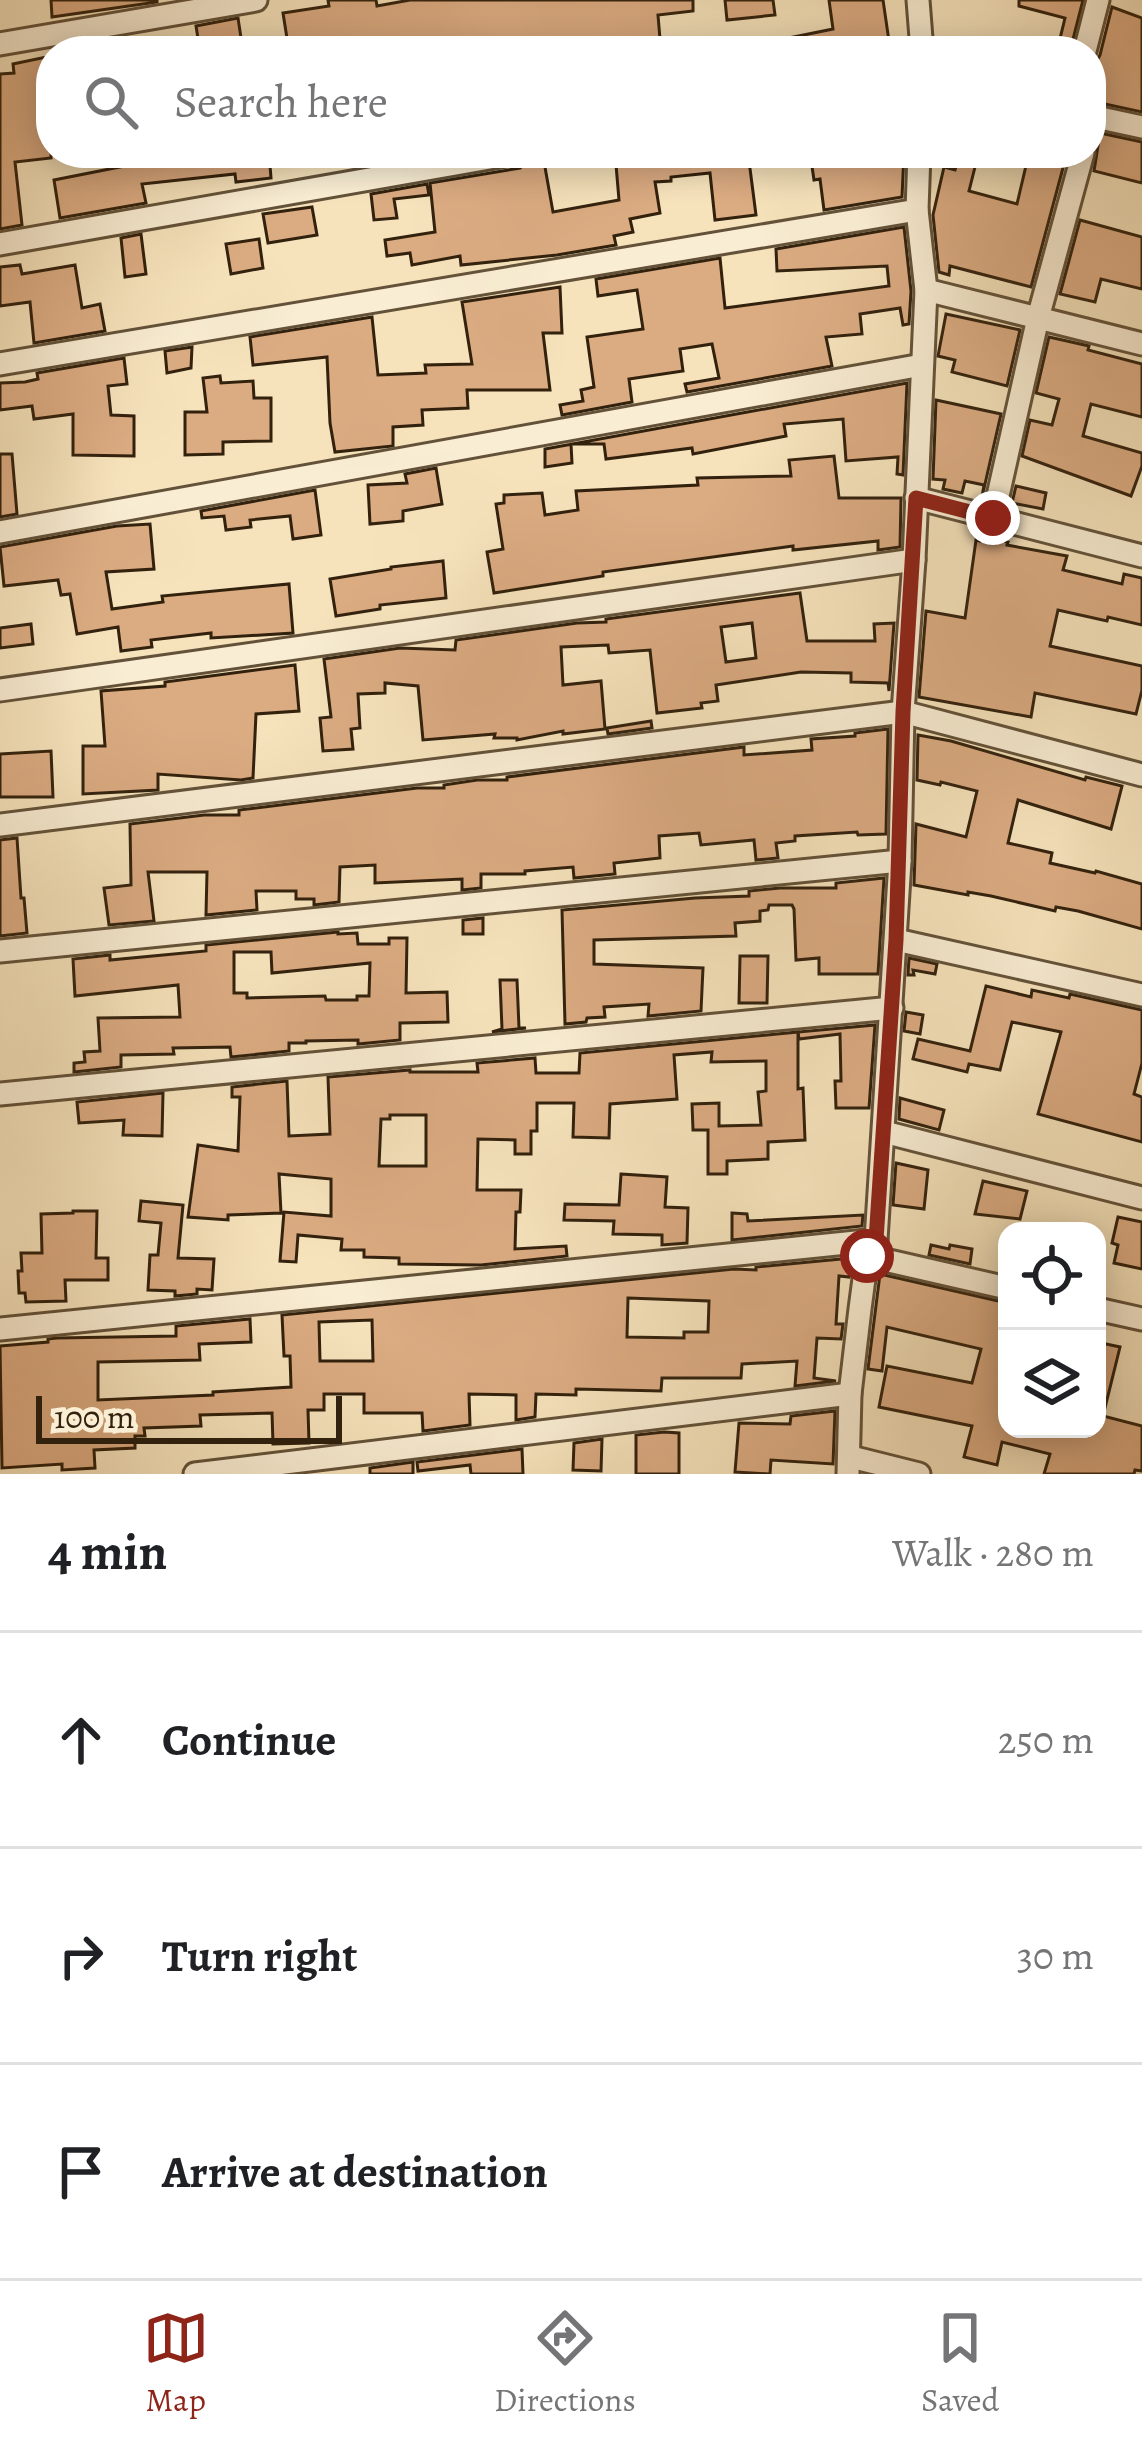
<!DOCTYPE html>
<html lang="en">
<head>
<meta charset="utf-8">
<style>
	body { margin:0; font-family:Alegreya,serif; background:#f6f6f6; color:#202124 }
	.controls { position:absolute; right:36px; bottom:36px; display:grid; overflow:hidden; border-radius:24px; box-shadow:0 6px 30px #0003 }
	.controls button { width:108px; height:108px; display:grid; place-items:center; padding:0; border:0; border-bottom:3px solid #e0e0e0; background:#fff; color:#202124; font:60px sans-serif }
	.scale { position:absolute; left:36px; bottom:30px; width:306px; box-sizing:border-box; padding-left:12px; border:6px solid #32210d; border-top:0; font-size:33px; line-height:42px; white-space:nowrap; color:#32210d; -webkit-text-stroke:9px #f9edd3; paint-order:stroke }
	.stop { position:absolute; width:36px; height:36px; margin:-27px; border:9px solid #8f2418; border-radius:50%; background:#fff }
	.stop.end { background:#8f2418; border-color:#fff; box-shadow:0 3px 12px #0008 }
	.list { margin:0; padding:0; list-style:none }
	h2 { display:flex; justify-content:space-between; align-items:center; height:156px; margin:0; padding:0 48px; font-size:51px }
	h2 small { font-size:39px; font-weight:400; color:#757577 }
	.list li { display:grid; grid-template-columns:78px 1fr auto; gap:36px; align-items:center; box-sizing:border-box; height:216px; padding:0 48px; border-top:3px solid #e0e0e0 }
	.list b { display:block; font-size:45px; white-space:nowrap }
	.list em { font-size:39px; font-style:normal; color:#757577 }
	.icon { flex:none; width:66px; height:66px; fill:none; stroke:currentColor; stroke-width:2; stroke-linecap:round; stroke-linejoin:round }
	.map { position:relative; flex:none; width:1142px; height:1474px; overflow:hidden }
	.search { position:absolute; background:#fff; box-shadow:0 6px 30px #0003; left:36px; right:36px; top:36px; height:132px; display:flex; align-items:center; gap:30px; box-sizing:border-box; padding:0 42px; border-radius:48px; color:#757577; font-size:45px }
	.sheet { height:804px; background:#fff }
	nav { display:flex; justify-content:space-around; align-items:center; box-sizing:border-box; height:168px; border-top:3px solid #e0e0e0; background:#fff; font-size:33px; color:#757577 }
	nav a { display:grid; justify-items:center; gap:6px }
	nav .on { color:#8f2418 }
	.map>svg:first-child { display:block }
</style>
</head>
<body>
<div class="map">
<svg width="1142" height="1474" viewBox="0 0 1142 1474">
	<rect width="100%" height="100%" fill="#f6e3bc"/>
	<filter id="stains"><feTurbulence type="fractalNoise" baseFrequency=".00167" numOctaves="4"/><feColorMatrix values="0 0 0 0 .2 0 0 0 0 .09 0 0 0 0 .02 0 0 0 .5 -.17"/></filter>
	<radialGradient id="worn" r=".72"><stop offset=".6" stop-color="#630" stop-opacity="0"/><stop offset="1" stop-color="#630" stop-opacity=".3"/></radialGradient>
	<g fill="#dbab82" stroke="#32210d" stroke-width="3" fill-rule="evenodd">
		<polygon points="51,0 157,0 157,2 52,17"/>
		<polygon points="328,0 376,0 377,6 410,0 693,0 693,11 658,15 660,39 568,45 567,42 523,48 524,51 289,51 283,13 329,6"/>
		<polygon points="725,0 773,0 775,15 727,20"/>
		<polygon points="829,0 883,0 890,48 871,51 765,51 764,43 833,29"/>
		<polygon points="1019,0 1083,0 1070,51 1057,51 1065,18 1019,6"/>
		<polygon points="1112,7 1142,18 1142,112 1091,101 1091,72 1100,55"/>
		<polygon points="238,18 243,51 200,51 196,26"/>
		<polygon points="51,56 51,158 15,162 22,225 0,229 0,74 14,73 13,64"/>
		<polygon points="1100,133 1142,142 1142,183 1094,171"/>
		<polygon points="149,153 269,153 271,178 236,182 235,174 142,184 146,203 60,218 54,180 150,161"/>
		<polygon points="615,153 748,153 756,215 715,220 710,173 671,177 671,181 655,182 660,213 630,219 633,232 614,236 616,245 557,255 461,265 460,256 412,265 410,253 387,256 385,240 435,232 430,183 520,168 531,158 543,156 553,212 619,200"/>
		<polygon points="810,153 829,153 830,162 904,153 902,197 824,210 820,179 814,180"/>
		<polygon points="1029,153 1067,153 1031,287 950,266 949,275 939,272 933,215 944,167 955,170 957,163 975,167 969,191 1017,204"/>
		<polygon points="427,184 429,195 394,199 397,218 374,220 371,194"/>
		<polygon points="312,207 317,235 268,243 263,214"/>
		<polygon points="1080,220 1142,237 1142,289 1101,279 1095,302 1060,294"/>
		<polygon points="904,227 911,291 909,324 903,325 900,308 860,314 862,334 826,337 832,366 687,392 685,384 719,378 712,344 680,349 683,371 629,379 632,402 562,415 560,405 583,401 581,390 594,387 587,337 643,329 637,290 598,296 596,279 720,258 725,308 889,286 887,266 777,271 776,249"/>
		<polygon points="141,234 146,274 125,277 121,238"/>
		<polygon points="259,239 263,268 231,274 226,244"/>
		<polygon points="20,265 22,274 75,265 82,308 100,304 105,331 34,343 30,302 0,306 0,267"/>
		<polygon points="560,287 562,333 543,333 550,390 467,390 468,408 422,410 423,425 393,427 393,446 335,452 330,423 327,357 253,365 250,337 372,317 378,375 426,373 425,365 472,364 462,302"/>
		<polygon points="946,314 1020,330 1007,386 952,372 955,360 938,356"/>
		<polygon points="1049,337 1089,346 1088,350 1142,364 1142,417 1091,404 1083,436 1142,453 1142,466 1131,496 1022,456 1030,420 1052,425 1059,399 1036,393"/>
		<polygon points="192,347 191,368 167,373 165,351"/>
		<polygon points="124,358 127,384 108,386 111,415 134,416 134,456 73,455 73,414 34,419 32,406 0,410 0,383 25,382 38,379 37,373"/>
		<polygon points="220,376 221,383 253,381 254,398 271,398 271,441 223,442 223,454 185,455 185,412 207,412 203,378"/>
		<polygon points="907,383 903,475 897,474 898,457 846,461 843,419 784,424 786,436 693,454 692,448 606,459 604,444 571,444 572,463 545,467 545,449"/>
		<polygon points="936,400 1001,414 982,497 984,485 965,481 962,493 943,489 945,480 933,479"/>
		<polygon points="0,454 12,454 17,514 0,517"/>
		<polygon points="834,456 839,498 901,498 900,547 878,550 878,541 793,550 793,546 603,572 603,576 494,593 487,552 503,549 496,504 504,503 504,495 542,493 545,515 578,510 576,491 698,485 697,478 791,476 789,460"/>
		<polygon points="436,468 442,504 403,511 403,521 370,524 368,485 407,483 405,474"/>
		<polygon points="1016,486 1046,493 1043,509 1012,503"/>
		<polygon points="315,490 321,535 293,539 290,516 250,520 251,527 226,530 224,516 202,518 201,511"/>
		<polygon points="150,524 154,569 106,572 112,609 163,602 162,596 289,584 293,633 211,638 211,633 151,640 152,647 121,651 118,627 77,634 70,594 61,595 58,580 4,586 0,547 117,526"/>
		<polygon points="982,536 1008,542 1007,545 1067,556 1063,570 1122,584 1124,574 1142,578 1142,625 1108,617 1107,621 1058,610 1050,646 1142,666 1142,690 1136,714 1035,693 1031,717 919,697 926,611 965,618 976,540 980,541"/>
		<polygon points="443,561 446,598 380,605 380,609 336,616 330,579 391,569 391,567"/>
		<path d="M800,593L807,641H875L874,624L894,623L889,691L888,683L851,682V673L801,672L716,685L718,701L701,703L702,708L657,713L650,650L609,653L608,645L561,647L563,685L601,681L605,729L563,734V731L517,740V738H494L495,734L423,740L418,686L385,683V693L358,694L360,728L351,729L353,749L323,751L320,718L331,717L324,659L400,648L455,650L456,640L577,623L606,622V619ZM752,623L756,658L726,662L721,627Z"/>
		<polygon points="31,624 33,644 0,648 0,628"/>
		<polygon points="295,665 299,711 256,714 253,778 241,780 158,774 158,790 83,794 83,746 105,746 101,691 165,686 165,682"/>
		<polygon points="651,721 652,728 608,734 607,728"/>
		<polygon points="888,729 886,834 858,835 857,832 795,836 795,841 776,843 778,858 756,860 754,840 701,845 699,833 659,836 660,858 614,863 615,874 574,878 573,867 525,871 525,874 481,874 481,888 462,890 462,879 375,883 375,865 340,867 339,902 314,905 314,899 296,899 296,891 256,891 257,910 206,915 207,872 148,872 154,921 109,925 104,888 131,885 130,824 204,815 239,815 239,810 417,788 444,788 444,785 477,780 507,780 507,777 744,747 744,755 812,750 811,739 855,736 855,733"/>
		<polygon points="918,735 951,741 1085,780 1086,777 1122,786 1111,829 1018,800 1008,843 1052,853 1050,863 1095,873 1096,871 1142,884 1142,929 1078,911 1056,907 1055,911 991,896 968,892 968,895 914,885 916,824 966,837 977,791 941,782 940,785 917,780"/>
		<polygon points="51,751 53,797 0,797 0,754"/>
		<polygon points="17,838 21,898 24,898 27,933 0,936 0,840"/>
		<polygon points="884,878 878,974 819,974 819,958 796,960 794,909 792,905 769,905 768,910 760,911 760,921 735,923 736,936 594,940 594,964 703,968 701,1011 648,1016 649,1004 604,1007 605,1017 587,1018 586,1022 565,1024 562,910 695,898 749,896 749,891 780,888 836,888 836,883"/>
		<polygon points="483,918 483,934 463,934 463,920"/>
		<path d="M338,932V934L357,933L358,944H389V938H407L406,993L447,992L448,1022L400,1023V1040L358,1044V1040L306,1041V1043H289V1051L231,1057L230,1047L173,1048L174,1054L121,1055V1067L74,1072V1063L85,1062L84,1052L100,1051L98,1018L180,1017L178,985L75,996L73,959L110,955V960L206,951V945ZM234,952H271L272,973L370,963L369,996H357V1000H326L325,996L247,998V993H234Z"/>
		<polygon points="740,956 768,956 767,1003 739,1003"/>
		<polygon points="909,958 937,964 935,974 913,970 914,975 908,975"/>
		<polygon points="500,980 517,980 519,1028 526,1028 492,1032 502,1029"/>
		<polygon points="986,986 1031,997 1032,990 1069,998 1070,994 1142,1010 1142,1063 1134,1094 1142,1097 1142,1142 1038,1114 1061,1032 1012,1022 1000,1070 969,1064 967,1072 913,1059 918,1039 970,1051"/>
		<polygon points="906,1012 923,1015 920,1034 904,1031"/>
		<polygon points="875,1025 869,1108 836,1108 835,1081 841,1081 840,1034 799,1039 798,1032"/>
		<path d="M798,1032V1089L803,1088L805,1140L768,1142V1159L727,1161V1174H708V1130H693L692,1104L719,1103V1126L761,1125L758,1092L766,1091V1061L711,1062L712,1052L674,1055L677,1099L610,1104L609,1138L573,1137L574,1103H537V1131H531V1154H515V1140L478,1139L477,1190H521L520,1212H516L515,1249L566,1246L567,1256L481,1265L399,1264V1258L364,1257V1250H341L342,1239L298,1235L296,1262L280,1261L284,1212L331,1216V1179L279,1174L281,1213L228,1215V1220L188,1217L198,1145L238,1151L240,1097H232V1087L287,1081L289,1136L330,1134L328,1077L410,1070V1072H478L477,1063L535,1058L536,1073H579L580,1053ZM390,1115H426V1166H379L381,1119H390Z"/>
		<polygon points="163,1093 162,1136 123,1135 124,1120 79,1123 77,1102"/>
		<polygon points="900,1098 944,1110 939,1130 899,1119"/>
		<polygon points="896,1163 928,1170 924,1209 893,1205"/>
		<polygon points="621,1174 667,1177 665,1207 688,1208 687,1243 662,1245 662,1235 613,1234 614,1221 564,1220 565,1204 619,1205"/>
		<polygon points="983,1181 1027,1191 1020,1219 975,1214"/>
		<polygon points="141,1201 183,1205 178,1258 214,1259 212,1290 197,1289 197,1294 175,1296 175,1291 148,1290 150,1255 158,1255 161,1223 139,1221"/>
		<polygon points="73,1211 97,1211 96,1258 108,1258 108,1280 65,1280 66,1301 26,1302 25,1293 19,1293 18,1271 22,1271 21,1253 42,1253 41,1214 73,1213"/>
		<polygon points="732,1213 747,1214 748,1221 863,1215 862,1226 732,1240"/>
		<polygon points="1118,1217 1142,1222 1142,1269 1114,1263 1118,1245 1112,1243"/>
		<polygon points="931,1245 949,1249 950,1245 972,1249 970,1264 929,1255"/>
		<path d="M852,1258L849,1277L839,1276L836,1324H843L841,1339L817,1338L814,1378L836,1381L795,1386L797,1361L742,1364L741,1378H662L661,1391L576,1389V1395L536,1394L535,1417L516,1420V1395L469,1394L470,1425L423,1431L422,1413H364V1394H324V1410H308L309,1443L273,1444L272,1413L200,1415L201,1426L144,1428L145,1436H135V1448L94,1450L95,1468L62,1470V1464L2,1468L0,1346L48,1342V1339L57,1338L176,1336V1326L250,1319L251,1342L199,1344L200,1360L98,1362V1400L213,1395V1392L291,1387L290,1356H284L282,1315L734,1269L756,1270V1267ZM628,1298L709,1301L708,1332H684V1338L627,1337ZM372,1320L373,1361H320L319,1322Z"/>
		<polygon points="880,1274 1007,1303 1007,1429 1097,1429 1097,1342 1120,1347 1103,1416 1142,1426 1142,1471 1135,1470 1134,1474 1044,1474 1050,1454 1002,1442 997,1465 964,1457 972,1426 879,1407 887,1366 972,1383 981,1349 887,1327 882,1371 868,1369"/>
		<polygon points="835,1411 833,1464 771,1460 770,1474 735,1472 739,1423 790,1424 791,1416"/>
		<polygon points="664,1432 679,1433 679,1474 636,1474 636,1435"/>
		<polygon points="602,1439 601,1471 573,1470 574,1443"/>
		<polygon points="522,1449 523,1474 471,1474 470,1465 418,1471 417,1462"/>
		<polygon points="413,1462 413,1474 370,1474 370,1468"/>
	</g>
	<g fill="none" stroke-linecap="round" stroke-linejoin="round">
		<g stroke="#635239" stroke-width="27">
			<g id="minor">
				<polyline points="918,0 922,51"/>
				<polyline points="0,44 256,0"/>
				<polyline points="1085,51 1098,0"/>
				<polyline points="1091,116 1142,127"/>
				<polyline points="0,244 517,153"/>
				<polyline points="926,290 1142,344"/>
				<polyline points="0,364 917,210"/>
				<polyline points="916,498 1142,556"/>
				<polyline points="993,518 1038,318 1083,153"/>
				<polyline points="0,532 922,365"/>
				<polyline points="0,690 914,560"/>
				<polyline points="0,825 903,712 1142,775"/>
				<polyline points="896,940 1142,995"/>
				<polyline points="0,951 900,861"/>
				<polyline points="0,1094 892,1008"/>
				<polyline points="884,1132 1142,1198"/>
				<polyline points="867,1256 1007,1288"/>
				<polyline points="1097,1309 1142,1319"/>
				<polyline points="0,1329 876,1240"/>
				<polyline points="851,1457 919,1474"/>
				<polyline points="195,1474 850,1394"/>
				<polyline points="848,1474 850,1394 860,1309 867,1256 876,1240 900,861 903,712 914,560 926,290 917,210 919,153"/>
			</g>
		</g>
		<use href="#minor" stroke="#f9edd3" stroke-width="21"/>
	</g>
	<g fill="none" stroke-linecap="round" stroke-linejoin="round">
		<polyline stroke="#8f2418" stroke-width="15" points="867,1256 876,1240 896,940 903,712 916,498 993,518"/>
	</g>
	<rect width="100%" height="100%" filter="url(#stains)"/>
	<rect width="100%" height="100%" fill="url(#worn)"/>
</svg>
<div class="controls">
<button><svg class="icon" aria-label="locate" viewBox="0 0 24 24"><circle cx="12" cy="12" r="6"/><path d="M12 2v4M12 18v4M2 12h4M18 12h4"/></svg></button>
<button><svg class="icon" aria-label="layers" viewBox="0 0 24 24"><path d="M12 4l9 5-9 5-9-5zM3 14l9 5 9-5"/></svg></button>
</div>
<div class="scale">100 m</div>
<div class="stop" style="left:867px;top:1256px"></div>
<div class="stop end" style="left:993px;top:518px"></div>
<div class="search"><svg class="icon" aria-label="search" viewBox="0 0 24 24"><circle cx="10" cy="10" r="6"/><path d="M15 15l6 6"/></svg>Search here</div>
</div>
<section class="sheet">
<h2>4 min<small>Walk · 280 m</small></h2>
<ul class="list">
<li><svg class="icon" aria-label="ahead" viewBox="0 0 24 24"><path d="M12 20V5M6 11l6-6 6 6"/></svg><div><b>Continue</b></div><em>250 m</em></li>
<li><svg class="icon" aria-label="right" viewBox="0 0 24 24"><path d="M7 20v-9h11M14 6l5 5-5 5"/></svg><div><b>Turn right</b></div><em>30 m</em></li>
<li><svg class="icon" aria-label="arrive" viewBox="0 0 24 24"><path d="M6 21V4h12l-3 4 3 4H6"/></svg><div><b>Arrive at destination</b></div></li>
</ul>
</section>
<nav>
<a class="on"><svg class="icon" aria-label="map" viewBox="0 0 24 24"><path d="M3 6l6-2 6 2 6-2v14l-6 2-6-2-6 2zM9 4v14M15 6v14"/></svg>Map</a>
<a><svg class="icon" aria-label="directions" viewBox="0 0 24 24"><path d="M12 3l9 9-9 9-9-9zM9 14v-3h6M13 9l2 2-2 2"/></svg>Directions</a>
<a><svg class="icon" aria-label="saved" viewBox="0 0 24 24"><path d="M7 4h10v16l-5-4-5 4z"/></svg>Saved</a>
</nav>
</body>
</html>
